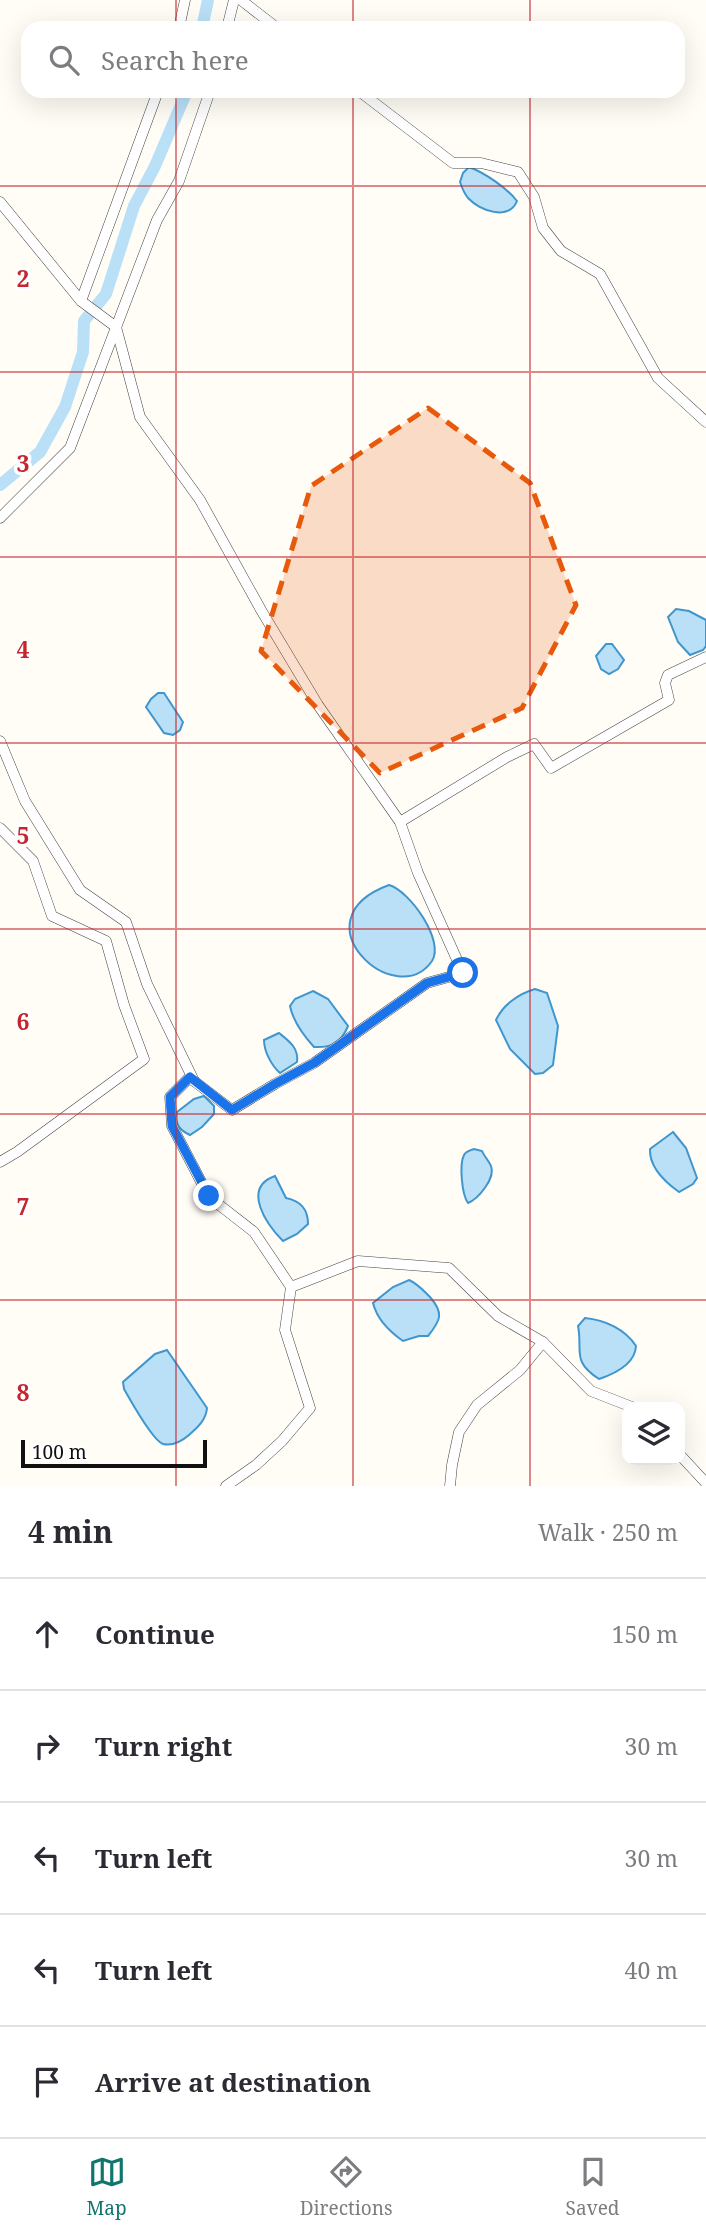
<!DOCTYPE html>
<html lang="en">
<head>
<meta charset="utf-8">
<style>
	body { margin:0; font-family:"Noto Serif",serif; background:#f2f2f3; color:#2b2b33 }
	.controls { position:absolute; right:21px; bottom:21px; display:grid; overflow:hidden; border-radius:14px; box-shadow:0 7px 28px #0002 }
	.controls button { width:63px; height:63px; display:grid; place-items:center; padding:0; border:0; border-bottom:2px solid #e1e1e2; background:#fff; color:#2b2b33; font:35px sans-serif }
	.scale { position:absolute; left:21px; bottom:18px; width:186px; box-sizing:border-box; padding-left:7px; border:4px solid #111; border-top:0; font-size:19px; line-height:24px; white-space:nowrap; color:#111; -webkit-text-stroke:5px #fff; paint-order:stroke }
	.stop { position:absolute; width:21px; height:21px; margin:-16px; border:5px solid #1a73e8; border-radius:50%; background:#fff }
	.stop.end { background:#1a73e8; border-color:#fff; box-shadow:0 2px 7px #0008 }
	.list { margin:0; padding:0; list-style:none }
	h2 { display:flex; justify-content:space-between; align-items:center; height:91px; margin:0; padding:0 28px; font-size:30px }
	h2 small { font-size:23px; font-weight:400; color:#7c7c81 }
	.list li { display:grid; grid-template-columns:46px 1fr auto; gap:21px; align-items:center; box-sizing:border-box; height:112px; padding:0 28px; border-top:2px solid #e1e1e2 }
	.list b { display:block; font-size:26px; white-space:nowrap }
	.list em { font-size:23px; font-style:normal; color:#7c7c81 }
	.icon { flex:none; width:38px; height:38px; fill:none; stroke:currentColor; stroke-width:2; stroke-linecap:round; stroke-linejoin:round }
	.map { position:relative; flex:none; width:706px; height:1486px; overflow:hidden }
	.search { position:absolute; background:#fff; box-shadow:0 7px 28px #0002; left:21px; right:21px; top:21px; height:77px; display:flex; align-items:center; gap:18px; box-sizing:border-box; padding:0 24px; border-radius:21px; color:#7c7c81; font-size:26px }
	.sheet { height:651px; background:#fff }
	nav { display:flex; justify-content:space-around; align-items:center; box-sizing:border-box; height:98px; border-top:2px solid #e1e1e2; background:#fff; font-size:19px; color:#7c7c81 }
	nav a { display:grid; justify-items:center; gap:4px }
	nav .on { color:#0f766e }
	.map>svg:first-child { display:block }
</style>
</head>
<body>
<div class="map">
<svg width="706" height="1486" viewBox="0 0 706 1486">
	<rect width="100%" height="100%" fill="#fffdf5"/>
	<g fill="#b9e0f7" stroke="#3f96cf" stroke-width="2">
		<path d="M469,167C485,173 507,188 517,201C509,221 480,211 468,198C464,193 462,188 460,182L463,173Z"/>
		<polygon points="676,609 689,611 706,620 706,646 703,650 690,655 678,642 668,617"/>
		<polygon points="606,644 612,644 624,660 618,669 609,674 601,669 596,656"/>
		<polygon points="158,693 164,693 183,722 180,730 173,735 164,733 146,707 151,699"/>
		<path d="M389,885C410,891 445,941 432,961C396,1013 294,920 389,885Z"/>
		<path d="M535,989L547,993L558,1026L553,1065L543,1073L535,1074L510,1049L496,1020C503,1005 518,994 535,989Z"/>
		<path d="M313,991L328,999L348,1026C341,1043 332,1048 314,1047C304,1036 293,1021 290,1006L295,999Z"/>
		<path d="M279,1033C289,1041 299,1048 297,1062L280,1073C272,1066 264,1052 264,1040Z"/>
		<path d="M204,1096L214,1106V1114L202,1127L190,1135C179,1130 175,1124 177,1112L194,1099Z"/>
		<path d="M673,1132L686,1148L697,1178L693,1184L679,1192C665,1182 649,1167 650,1149Z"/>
		<path d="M474,1149L482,1151C484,1156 489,1161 491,1166C496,1178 478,1199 468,1203C462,1195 459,1165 464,1155C466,1151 469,1151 474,1149Z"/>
		<path d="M275,1176L286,1198C301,1201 308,1209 308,1224L297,1234L283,1241C267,1225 241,1188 275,1176Z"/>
		<path d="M409,1280C418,1284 423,1290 430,1297C444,1313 441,1320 428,1336H419L403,1341C390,1332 377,1319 373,1303L393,1287Z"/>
		<path d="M585,1318C605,1320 625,1329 636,1346C635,1365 614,1374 599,1379C571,1361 583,1351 578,1326Z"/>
		<path d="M167,1350L207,1408C206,1420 198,1427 189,1435C182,1441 172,1446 163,1444C152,1440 131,1401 124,1389L123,1382L155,1354Z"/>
	</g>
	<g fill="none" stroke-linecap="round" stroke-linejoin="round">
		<g stroke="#b9e0f7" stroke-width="12">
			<polyline points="202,28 208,0"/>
			<polyline points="0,485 40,452 65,407 83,352 84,321 106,294 134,206 155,166 187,91"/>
		</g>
		<g stroke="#444" stroke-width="11">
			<g id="minor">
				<polyline points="241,0 277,28"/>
				<polyline points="179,28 185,0"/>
				<polyline points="227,28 234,0"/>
				<polyline points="359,91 453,163 481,163 518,172 534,197 543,228 561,251 600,274 658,378 706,422"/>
				<polyline points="0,202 81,301 116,327 140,417 200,500 261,610 318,705 400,822 418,873 463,973 427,983 314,1063 275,1084 232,1110 194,1081"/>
				<polyline points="81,301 158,91"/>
				<polyline points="0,518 70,448 157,220 179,181 210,91"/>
				<polyline points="0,741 25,801 80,890 126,922 147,984 194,1081 190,1077 170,1097 172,1126 209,1197 254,1232 291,1287 358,1261 449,1268 498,1316 543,1342 591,1391 632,1407"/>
				<polyline points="400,822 507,757 534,744 551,768 669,700 665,683 668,675 706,657"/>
				<polyline points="0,828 33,861 52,916 106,941 124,1005 144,1059 17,1152 0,1162"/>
				<polyline points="680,1455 706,1483"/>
				<polyline points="226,1486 256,1465 282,1441 310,1408 285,1330 291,1287"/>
				<polyline points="450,1486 452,1465 459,1432 477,1405 520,1370 543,1342"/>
			</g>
		</g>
		<use href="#minor" stroke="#fff" stroke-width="10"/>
	</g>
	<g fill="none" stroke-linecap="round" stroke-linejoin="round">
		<polyline stroke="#1a73e8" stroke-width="9" points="209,1196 172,1126 170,1097 190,1077 232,1110 275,1084 314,1063 427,983 463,973"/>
	</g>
	<path fill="#e8590c" fill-opacity="0.2" stroke="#e8590c" stroke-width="5" stroke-dasharray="14 9" stroke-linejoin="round" d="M428,408L530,483L576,605L522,708L380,773L261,651L311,486Z"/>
	<path fill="none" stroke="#c4262e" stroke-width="2" stroke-opacity="0.55" d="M176,0V28M353,0V28M530,0V28M176,91V1486M353,91V1486M530,91V1486M0,186H706M0,372H706M0,557H706M0,743H706M0,929H706M0,1114H706M0,1300H706"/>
	<g font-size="23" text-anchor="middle" font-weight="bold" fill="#c4262e" stroke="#fff" stroke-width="7" stroke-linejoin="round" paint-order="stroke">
		<text x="23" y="287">2</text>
		<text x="23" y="472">3</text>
		<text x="23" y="658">4</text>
		<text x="23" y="844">5</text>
		<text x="23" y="1030">6</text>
		<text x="23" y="1215">7</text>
		<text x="23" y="1401">8</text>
	</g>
</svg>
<div class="controls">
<button><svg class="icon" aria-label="layers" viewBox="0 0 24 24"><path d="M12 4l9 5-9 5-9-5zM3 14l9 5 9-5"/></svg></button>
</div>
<div class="scale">100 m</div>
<div class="stop" style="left:463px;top:973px"></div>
<div class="stop end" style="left:209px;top:1196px"></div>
<div class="search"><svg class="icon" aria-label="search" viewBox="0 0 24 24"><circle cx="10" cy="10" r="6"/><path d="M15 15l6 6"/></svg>Search here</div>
</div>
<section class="sheet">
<h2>4 min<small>Walk · 250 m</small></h2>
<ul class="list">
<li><svg class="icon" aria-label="ahead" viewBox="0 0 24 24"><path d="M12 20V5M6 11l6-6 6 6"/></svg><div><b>Continue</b></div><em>150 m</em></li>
<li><svg class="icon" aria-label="right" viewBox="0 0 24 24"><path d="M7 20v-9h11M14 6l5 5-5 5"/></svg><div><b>Turn right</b></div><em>30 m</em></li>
<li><svg class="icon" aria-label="left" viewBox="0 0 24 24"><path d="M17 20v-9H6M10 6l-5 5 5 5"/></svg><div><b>Turn left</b></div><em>30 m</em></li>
<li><svg class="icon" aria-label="left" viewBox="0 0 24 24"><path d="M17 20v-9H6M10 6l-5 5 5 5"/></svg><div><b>Turn left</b></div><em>40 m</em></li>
<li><svg class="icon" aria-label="arrive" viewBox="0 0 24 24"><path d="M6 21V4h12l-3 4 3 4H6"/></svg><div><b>Arrive at destination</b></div></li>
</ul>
</section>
<nav>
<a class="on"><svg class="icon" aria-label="map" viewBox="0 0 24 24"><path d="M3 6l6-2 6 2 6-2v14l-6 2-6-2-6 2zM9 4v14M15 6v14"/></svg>Map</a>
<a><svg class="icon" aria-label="directions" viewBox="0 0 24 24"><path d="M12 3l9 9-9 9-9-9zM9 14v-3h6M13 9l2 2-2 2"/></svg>Directions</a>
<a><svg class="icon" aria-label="saved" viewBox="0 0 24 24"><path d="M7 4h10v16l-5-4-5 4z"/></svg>Saved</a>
</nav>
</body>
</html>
